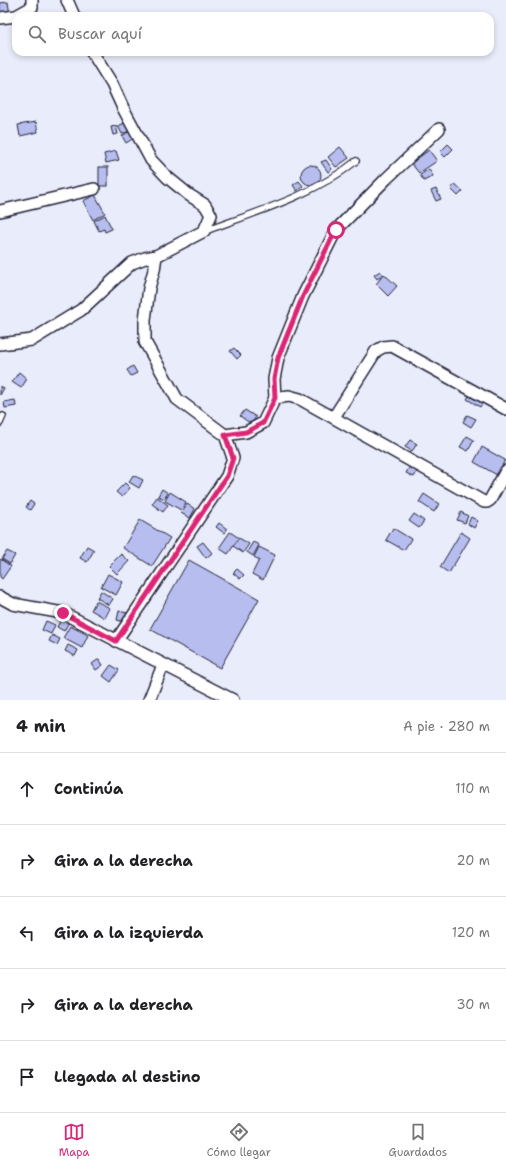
<!DOCTYPE html>
<html lang="es">
<head>
<meta charset="utf-8">
<style>
	body { margin:0; font-family:"Shantell Sans",sans-serif; background:#f6f6f6; color:#202124 }
	.stop { position:absolute; width:12px; height:12px; margin:-9px; border:3px solid #db2777; border-radius:50%; background:#fff }
	.stop.end { background:#db2777; border-color:#fff; box-shadow:0 1px 4px #0008 }
	.list { margin:0; padding:0; list-style:none }
	h2 { display:flex; justify-content:space-between; align-items:center; height:52px; margin:0; padding:0 16px; font-size:17px }
	h2 small { font-size:13px; font-weight:400; color:#757577 }
	.list li { display:grid; grid-template-columns:26px 1fr auto; gap:12px; align-items:center; box-sizing:border-box; height:72px; padding:0 16px; border-top:1px solid #e0e0e0 }
	.list b { display:block; font-size:15px; white-space:nowrap }
	.list em { font-size:13px; font-style:normal; color:#757577 }
	.icon { flex:none; width:22px; height:22px; fill:none; stroke:currentColor; stroke-width:2; stroke-linecap:round; stroke-linejoin:round }
	.map { position:relative; flex:none; width:506px; height:700px; overflow:hidden }
	.search { position:absolute; background:#fff; box-shadow:0 2px 6px #0003; left:12px; right:12px; top:12px; height:44px; display:flex; align-items:center; gap:10px; box-sizing:border-box; padding:0 14px; border-radius:12px; color:#757577; font-size:15px }
	.sheet { height:412px; background:#fff }
	nav { display:flex; justify-content:space-around; align-items:center; box-sizing:border-box; height:56px; border-top:1px solid #e0e0e0; background:#fff; font-size:11px; color:#757577 }
	nav a { display:grid; justify-items:center; gap:2px }
	nav .on { color:#db2777 }
	.map>svg:first-child { display:block }
</style>
</head>
<body>
<div class="map">
<svg width="506" height="700" viewBox="0 0 506 700">
	<rect width="100%" height="100%" fill="#e9ecfa"/>
	<filter id="ink" filterUnits="userSpaceOnUse"><feTurbulence type="fractalNoise" baseFrequency=".025" numOctaves="2"/><feDisplacementMap in="SourceGraphic" scale="8" xChannelSelector="R" yChannelSelector="G"/><feConvolveMatrix kernelMatrix="1 2 1 2 8 2 1 2 1" color-interpolation-filters="sRGB"/></filter>
	<g filter="url(#ink)">
		<g fill="#b7beef" stroke="#22223b">
			<polygon points="8,2 10,15 0,16 0,3"/>
			<polygon points="36,122 38,132 20,136 18,125"/>
			<polygon points="125,123 129,131 122,134 118,126"/>
			<polygon points="116,126 118,134 113,135 111,127"/>
			<polygon points="130,131 134,138 126,143 122,136"/>
			<polygon points="448,144 453,149 445,157 440,152"/>
			<polygon points="340,147 349,158 336,167 328,157"/>
			<polygon points="429,150 437,161 419,173 411,163"/>
			<polygon points="116,151 119,160 106,163 104,154"/>
			<polygon points="326,160 332,169 328,172 321,162"/>
			<circle cx="311" cy="175" r="10"/>
			<rect x="99" y="167" width="9" height="19"/>
			<polygon points="429,169 433,176 424,181 420,175"/>
			<polygon points="299,181 303,186 297,191 293,185"/>
			<polygon points="455,184 463,191 458,196 451,189"/>
			<polygon points="436,189 441,199 436,201 431,191"/>
			<polygon points="95,195 105,213 93,220 83,201"/>
			<polygon points="105,215 112,229 105,232 104,229 99,231 94,221"/>
			<polygon points="380,271 383,275 377,279 374,275"/>
			<polygon points="384,274 397,286 388,296 376,284"/>
			<polygon points="141,340 145,347 141,349 137,342"/>
			<polygon points="234,348 241,355 237,359 230,351"/>
			<polygon points="133,366 137,373 131,376 127,370"/>
			<polygon points="19,372 27,379 21,388 12,382"/>
			<polygon points="0,386 4,388 0,395"/>
			<polygon points="471,393 483,402 480,407 467,399"/>
			<polygon points="15,400 16,406 5,408 4,402"/>
			<polygon points="245,410 256,417 251,424 240,416"/>
			<polygon points="467,415 476,419 471,427 463,422"/>
			<polygon points="467,436 474,440 468,451 460,447"/>
			<polygon points="410,440 417,444 412,451 405,447"/>
			<polygon points="482,447 505,460 497,475 474,462"/>
			<polygon points="410,466 418,470 414,477 406,473"/>
			<polygon points="133,475 143,480 139,488 129,482"/>
			<polygon points="125,483 130,488 122,497 116,492"/>
			<polygon points="162,489 168,493 164,499 158,496"/>
			<polygon points="170,492 186,502 181,510 165,501"/>
			<polygon points="424,494 439,504 434,512 419,502"/>
			<polygon points="157,497 168,505 163,512 152,504"/>
			<polygon points="30,501 34,504 30,510 26,507"/>
			<polygon points="187,504 195,509 190,518 181,513"/>
			<polygon points="461,512 468,516 465,523 457,520"/>
			<polygon points="414,514 424,521 419,528 409,521"/>
			<polygon points="471,517 478,521 474,528 468,524"/>
			<polygon points="140,520 170,538 152,566 123,548"/>
			<polygon points="219,523 227,529 224,533 216,527"/>
			<polygon points="393,528 411,539 404,550 386,540"/>
			<polygon points="230,532 239,538 228,554 219,548"/>
			<polygon points="461,532 470,538 449,573 440,567"/>
			<polygon points="239,538 249,544 243,553 233,546"/>
			<polygon points="203,542 212,553 206,558 197,546"/>
			<polygon points="253,542 259,545 253,556 247,552"/>
			<polygon points="87,546 94,550 87,562 80,558"/>
			<polygon points="259,547 275,555 263,580 252,574 259,560 254,557"/>
			<polygon points="7,551 15,555 10,564 2,559"/>
			<polygon points="121,554 129,561 117,574 109,566"/>
			<polygon points="0,559 11,566 2,579 0,577"/>
			<polygon points="189,560 259,599 220,668 150,629"/>
			<polygon points="237,569 244,575 240,579 233,573"/>
			<polygon points="108,574 123,582 116,595 101,587"/>
			<polygon points="101,591 113,599 109,605 97,598"/>
			<polygon points="96,601 110,608 105,618 91,610"/>
			<polygon points="119,611 127,613 125,622 117,620"/>
			<polygon points="63,616 70,620 64,631 57,627"/>
			<polygon points="46,621 55,625 51,634 42,630"/>
			<polygon points="70,626 88,635 82,648 63,638"/>
			<polygon points="52,635 60,639 57,645 49,641"/>
			<polygon points="68,645 78,650 75,656 65,651"/>
			<polygon points="99,659 103,665 96,670 92,664"/>
			<polygon points="111,665 119,670 111,682 103,676"/>
		</g>
		<g fill="none" stroke-linecap="round" stroke-linejoin="round">
			<g stroke="#22223b" stroke-width="8">
				<g id="service">
					<path d="M205,231C256,212 313,196 356,161"/>
					<polyline points="0,423 3,416"/>
				</g>
			</g>
			<g stroke="#22223b" stroke-width="14">
				<g id="minor">
					<polyline points="67,0 74,16"/>
					<polyline points="0,18 16,16 32,7 32,0"/>
					<polyline points="92,52 112,84 123,108 151,160 167,177 189,195 205,205 211,215 204,231 156,256"/>
					<polyline points="0,211 94,189"/>
					<polyline points="0,344 32,340 81,310 132,263 145,258 156,256 154,270 149,288 145,320 145,342 177,399 225,435 233,458 227,476 116,641"/>
					<polyline points="275,398 274,379 278,358 303,296 336,230 386,179 439,129"/>
					<polyline points="334,417 376,351 383,347 392,346 506,409"/>
					<polyline points="225,435 246,432 263,423 275,398 289,396 300,399 484,502 487,502 490,500 506,471"/>
					<polyline points="0,597 13,604 63,613 233,700"/>
					<polyline points="149,700 163,665"/>
				</g>
			</g>
			<use href="#service" stroke="#fff" stroke-width="5.5"/>
			<use href="#minor" stroke="#fff" stroke-width="11"/>
		</g>
	</g>
	<g fill="none" stroke-linecap="round" stroke-linejoin="round" filter="url(#ink)">
		<polyline stroke="#db2777" stroke-width="5" points="63,613 116,641 227,476 233,458 225,435 246,432 263,423 275,398 274,379 278,358 303,296 336,230"/>
	</g>
</svg>
<div class="stop" style="left:336px;top:230px"></div>
<div class="stop end" style="left:63px;top:613px"></div>
<div class="search"><svg class="icon" aria-label="search" viewBox="0 0 24 24"><circle cx="10" cy="10" r="6"/><path d="M15 15l6 6"/></svg>Buscar aquí</div>
</div>
<section class="sheet">
<h2>4 min<small>A pie · 280 m</small></h2>
<ul class="list">
<li><svg class="icon" aria-label="ahead" viewBox="0 0 24 24"><path d="M12 20V5M6 11l6-6 6 6"/></svg><div><b>Continúa</b></div><em>110 m</em></li>
<li><svg class="icon" aria-label="right" viewBox="0 0 24 24"><path d="M7 20v-9h11M14 6l5 5-5 5"/></svg><div><b>Gira a la derecha</b></div><em>20 m</em></li>
<li><svg class="icon" aria-label="left" viewBox="0 0 24 24"><path d="M17 20v-9H6M10 6l-5 5 5 5"/></svg><div><b>Gira a la izquierda</b></div><em>120 m</em></li>
<li><svg class="icon" aria-label="right" viewBox="0 0 24 24"><path d="M7 20v-9h11M14 6l5 5-5 5"/></svg><div><b>Gira a la derecha</b></div><em>30 m</em></li>
<li><svg class="icon" aria-label="arrive" viewBox="0 0 24 24"><path d="M6 21V4h12l-3 4 3 4H6"/></svg><div><b>Llegada al destino</b></div></li>
</ul>
</section>
<nav>
<a class="on"><svg class="icon" aria-label="map" viewBox="0 0 24 24"><path d="M3 6l6-2 6 2 6-2v14l-6 2-6-2-6 2zM9 4v14M15 6v14"/></svg>Mapa</a>
<a><svg class="icon" aria-label="directions" viewBox="0 0 24 24"><path d="M12 3l9 9-9 9-9-9zM9 14v-3h6M13 9l2 2-2 2"/></svg>Cómo llegar</a>
<a><svg class="icon" aria-label="saved" viewBox="0 0 24 24"><path d="M7 4h10v16l-5-4-5 4z"/></svg>Guardados</a>
</nav>
</body>
</html>
